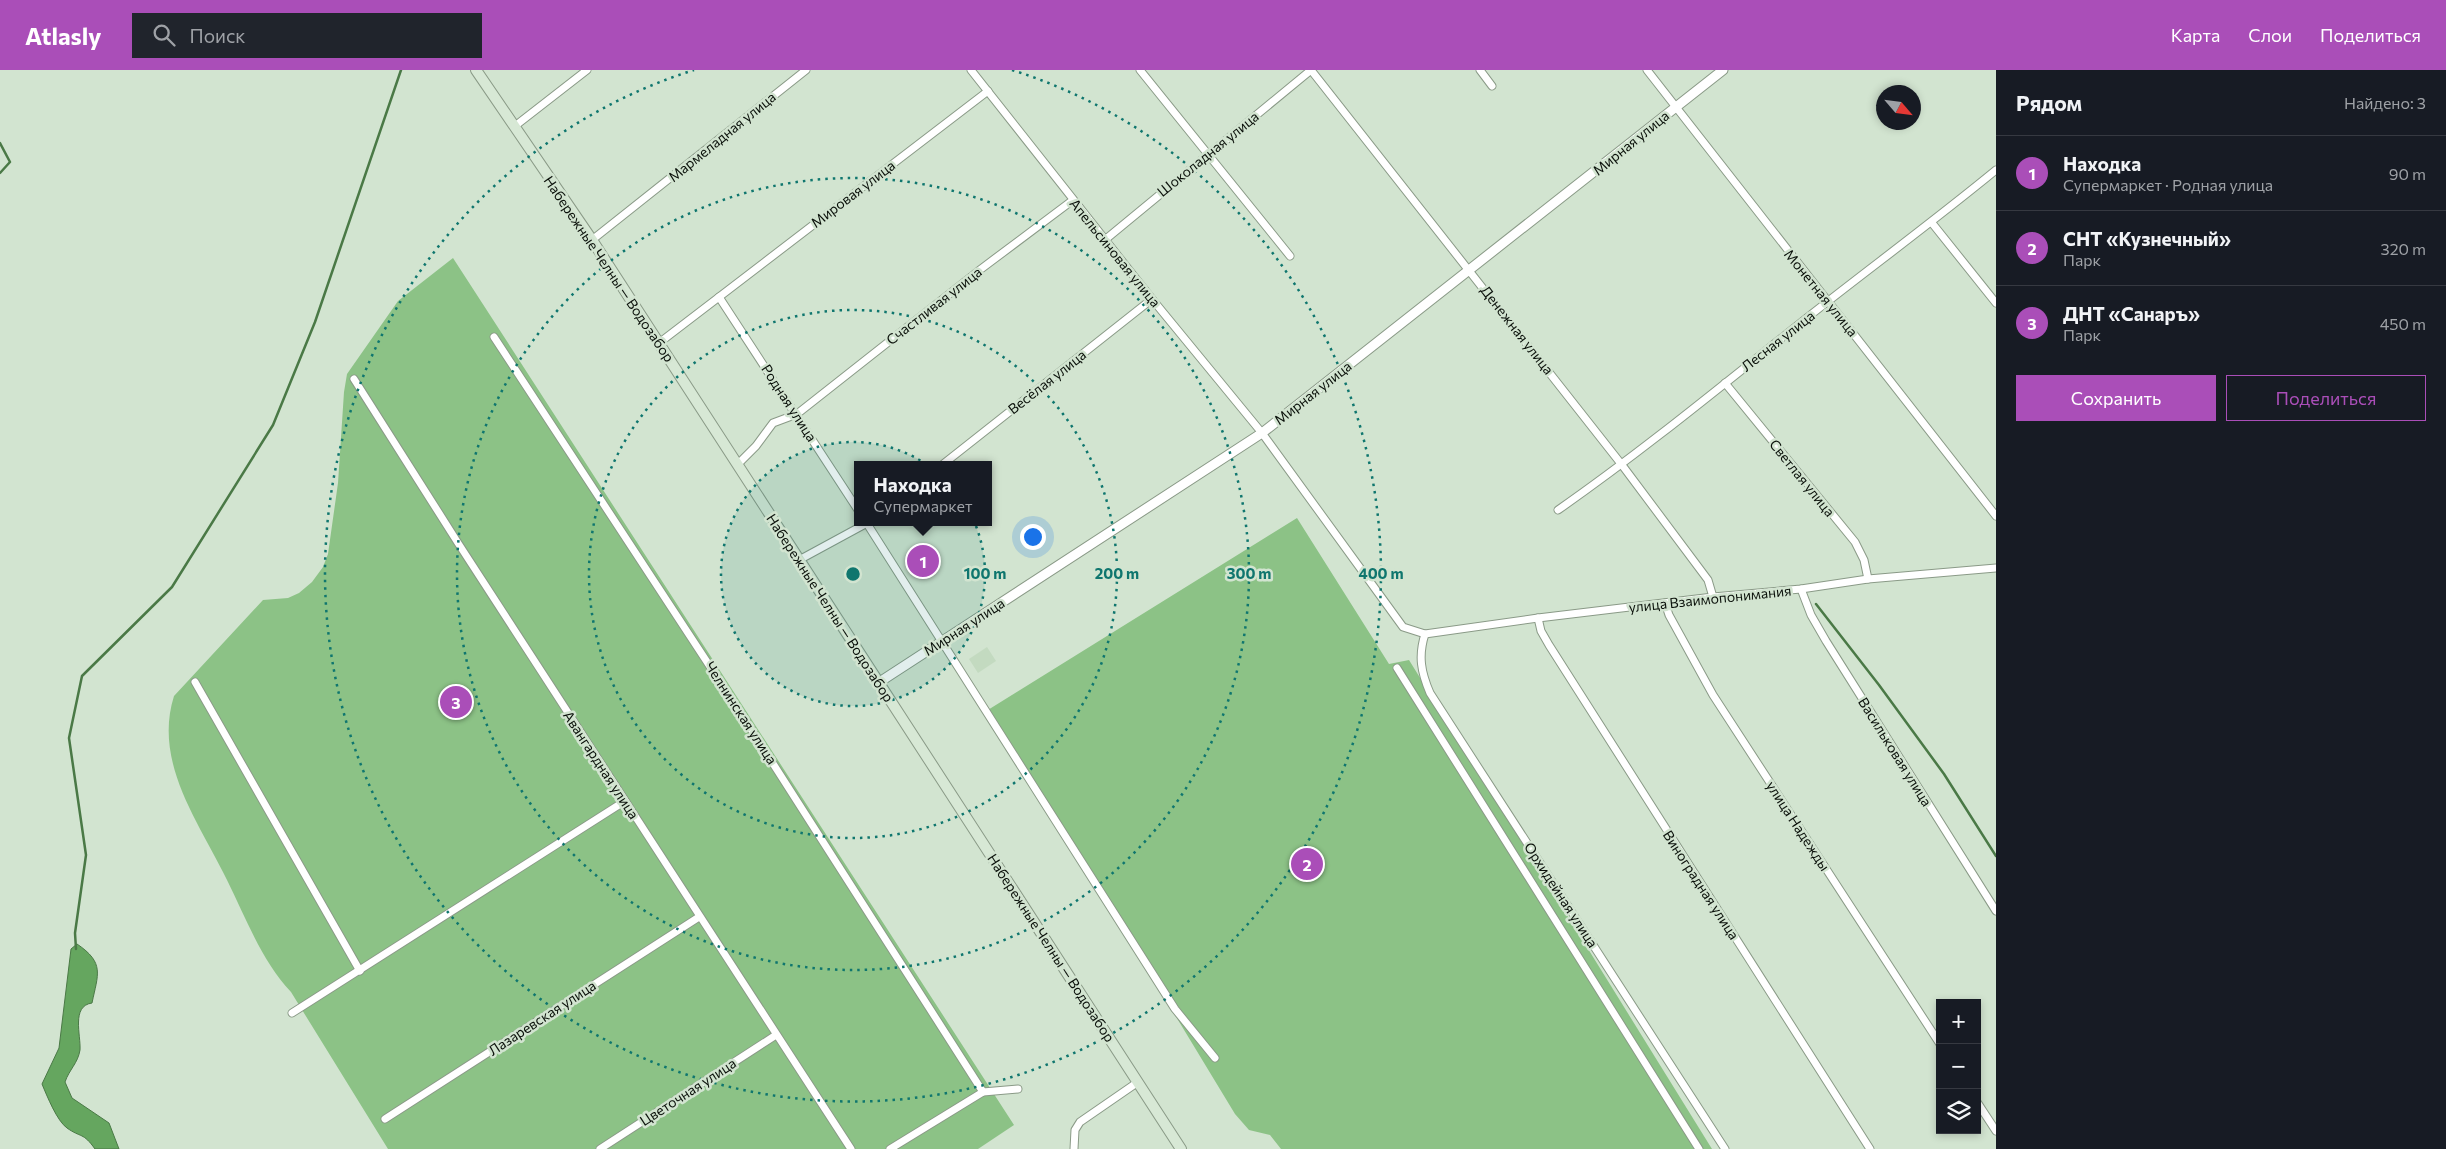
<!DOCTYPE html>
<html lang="ru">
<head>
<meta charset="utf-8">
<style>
	body { margin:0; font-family:Commissioner,sans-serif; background:#20242c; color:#f1f3f6 }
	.controls { position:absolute; right:15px; bottom:15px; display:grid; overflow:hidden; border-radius:0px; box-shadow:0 2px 8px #0003 }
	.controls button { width:45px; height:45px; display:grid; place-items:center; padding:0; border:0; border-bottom:1px solid #363941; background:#171b24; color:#f1f3f6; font:25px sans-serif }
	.compass { position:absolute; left:1876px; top:15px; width:45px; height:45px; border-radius:50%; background:#171b24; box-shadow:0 2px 8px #0003; rotate:118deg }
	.you { position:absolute; left:1032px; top:466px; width:18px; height:18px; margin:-12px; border:4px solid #fff; border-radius:50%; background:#1a73e8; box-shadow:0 0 0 8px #1a73e833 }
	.badge { display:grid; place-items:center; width:32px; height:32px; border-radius:50%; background:#aa4eb8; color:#fff; font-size:16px; font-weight:700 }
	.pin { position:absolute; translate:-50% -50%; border:2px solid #fff; box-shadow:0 1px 5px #0006 }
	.popup { position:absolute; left:854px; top:391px; width:138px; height:65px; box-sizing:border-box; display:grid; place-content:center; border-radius:0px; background:#171b24; filter:drop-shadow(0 1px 4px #0005); font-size:16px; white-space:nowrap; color:#9ea1a6 }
	.popup b { font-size:19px; color:#f1f3f6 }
	.popup::after { content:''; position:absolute; left:50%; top:100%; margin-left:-10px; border:10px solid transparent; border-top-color:#171b24 }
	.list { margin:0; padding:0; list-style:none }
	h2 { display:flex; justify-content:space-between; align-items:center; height:65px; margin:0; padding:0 20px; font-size:21px }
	h2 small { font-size:16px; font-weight:400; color:#9ea1a6 }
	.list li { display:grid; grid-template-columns:32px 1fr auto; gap:15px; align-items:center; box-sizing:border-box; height:75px; padding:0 20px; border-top:1px solid #363941 }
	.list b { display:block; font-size:19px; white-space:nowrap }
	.list p { margin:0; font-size:16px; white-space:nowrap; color:#9ea1a6 }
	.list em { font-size:16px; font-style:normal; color:#9ea1a6 }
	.actions { display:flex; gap:10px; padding:15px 20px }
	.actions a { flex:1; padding:11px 0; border:1px solid #aa4eb8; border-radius:0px; text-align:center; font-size:18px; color:#aa4eb8 }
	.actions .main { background:#aa4eb8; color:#fff }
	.icon { flex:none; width:28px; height:28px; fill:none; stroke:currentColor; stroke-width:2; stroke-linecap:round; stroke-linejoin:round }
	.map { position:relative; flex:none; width:1996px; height:1079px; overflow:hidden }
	header { display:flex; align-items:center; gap:30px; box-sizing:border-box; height:70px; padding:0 25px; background:#aa4eb8; color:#fff }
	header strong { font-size:24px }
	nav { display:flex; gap:28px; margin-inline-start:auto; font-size:18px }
	.search { width:350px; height:45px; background:#20242c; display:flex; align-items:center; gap:12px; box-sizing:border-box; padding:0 18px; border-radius:0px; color:#9ea1a6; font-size:19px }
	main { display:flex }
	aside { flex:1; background:#171b24 }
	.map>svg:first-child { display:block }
</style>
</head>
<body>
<header>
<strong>Atlasly</strong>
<div class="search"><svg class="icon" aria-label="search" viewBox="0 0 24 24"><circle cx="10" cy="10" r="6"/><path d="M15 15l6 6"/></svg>Поиск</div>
<nav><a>Карта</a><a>Слои</a><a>Поделиться</a></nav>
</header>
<main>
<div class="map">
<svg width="1996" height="1079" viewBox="0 0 1996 1079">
	<rect width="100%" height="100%" fill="#d2e4d0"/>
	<polygon fill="#c3dac0" points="987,577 996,591 978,603 969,589"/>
	<g fill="#8cc286">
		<path d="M453,188L1014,1055L978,1079H388L291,922C261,890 246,848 227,810C199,752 153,693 174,626L263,530L288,528L299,523L312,512L323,497L328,484L338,413L344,322L347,304L398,231Z"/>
		<polygon points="1297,448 1389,594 1409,590 1712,1079 1281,1079 1270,1065 1249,1060 1235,1044 1175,945 983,643"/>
	</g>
	<path fill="#65a65f" stroke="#4a7946" d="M77,874C105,893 98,904 92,933C71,936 81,965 80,980C78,993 69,1000 65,1012L72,1028L109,1053L119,1079H95C83,1062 81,1068 67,1058C57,1051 47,1026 42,1014L59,978L71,879Z"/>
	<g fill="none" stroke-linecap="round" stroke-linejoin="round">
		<g stroke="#4a7946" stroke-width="2.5">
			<polyline points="0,73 10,92 0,103"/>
			<polyline points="1816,534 1879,615 1944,704 1996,786"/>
			<polyline points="76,879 75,863 86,785 69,668 82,606 172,517 273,355 315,252 401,0"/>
		</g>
		<g stroke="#8a9a87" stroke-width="9">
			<g id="minor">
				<polyline points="971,0 1152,229 1262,363 1403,557 1425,564 1538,548 1713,527 1801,519 1868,509 1996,498"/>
				<polyline points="1140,0 1290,186"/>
				<polyline points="1311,0 1622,395 1708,510 1713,527"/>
				<polyline points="1480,0 1492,16"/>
				<polyline points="1647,0 1996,446"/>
				<polyline points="515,56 587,0"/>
				<polyline points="1932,153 1996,233"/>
				<polyline points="1106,169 1311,0"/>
				<polyline points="592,170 806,0"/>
				<polyline points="719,227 858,440"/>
				<polyline points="494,267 749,656 983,1022"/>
				<polyline points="659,273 988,21"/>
				<polyline points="354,309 458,473 851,1079"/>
				<polyline points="1725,313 1855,472 1864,490 1868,509"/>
				<polyline points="738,394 756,376 773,353 797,344 981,199 1073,130"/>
				<polyline points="942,395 1152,229"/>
				<path d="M1558,440C1644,380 1725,313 1808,247C1870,198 1934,151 1996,100"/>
				<polyline points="866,452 1175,939 1215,988"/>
				<polyline points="799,490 869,452"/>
				<polyline points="1801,519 1811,545 1826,571 1996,841"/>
				<polyline points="1665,533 1669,545 1713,625 1940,974"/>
				<polyline points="1538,548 1541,561 1549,575 1870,1079"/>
				<path d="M1425,564C1418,586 1421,602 1430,623L1725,1079"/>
				<polyline points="1397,598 1699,1079"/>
				<polyline points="195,612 360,901"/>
				<polyline points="292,943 625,731"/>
				<polyline points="1977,1032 1996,1061"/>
				<polyline points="385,1049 699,847"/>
				<polyline points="600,1079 776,965"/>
				<polyline points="890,1079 983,1022 1018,1019"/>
				<polyline points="1074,1079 1075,1060 1080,1052 1138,1012"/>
			</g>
		</g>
		<g stroke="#8a9a87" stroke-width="11">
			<polyline id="tertiary" points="878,613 1262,363 1723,0"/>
		</g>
		<g stroke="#8a9a87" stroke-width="12">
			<polyline id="secondary" points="476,0 592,170 1181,1079"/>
		</g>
		<use href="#minor" stroke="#fff" stroke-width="7"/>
		<use href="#tertiary" stroke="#fff" stroke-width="9"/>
		<use href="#secondary" stroke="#d7e8d5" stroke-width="10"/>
	</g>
	<circle cx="853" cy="504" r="132" fill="#0f766e" fill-opacity=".12"/>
	<g fill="none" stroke="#0f766e" stroke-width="2.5" stroke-dasharray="2.5 5">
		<circle cx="853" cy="504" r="132"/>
		<circle cx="853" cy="504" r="264"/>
		<circle cx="853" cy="504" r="396"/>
		<path d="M1012 0A528 528 0 1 1 694 0"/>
	</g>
	<g text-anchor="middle" stroke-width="5" stroke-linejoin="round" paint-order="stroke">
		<g font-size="14" fill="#0a100a" stroke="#d2e4d0">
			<text transform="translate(722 67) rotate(-39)" y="5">Мармеладная улица</text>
			<text transform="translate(1631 73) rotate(-39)" y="5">Мирная улица</text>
			<text transform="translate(1208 84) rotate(-39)" y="5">Шоколадная улица</text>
			<text transform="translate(853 124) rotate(-37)" y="5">Мировая улица</text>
			<text transform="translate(1115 183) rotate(51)" y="5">Апельсиновая улица</text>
			<text transform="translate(609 199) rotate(56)" y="5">Набережные Челны — Водозабор</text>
			<text transform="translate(1821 223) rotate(51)" y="5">Монетная улица</text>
			<text transform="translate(934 236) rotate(-38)" y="5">Счастливая улица</text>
			<text transform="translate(1517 260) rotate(52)" y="5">Денежная улица</text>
			<text transform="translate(1778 271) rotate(-38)" y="5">Лесная улица</text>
			<text transform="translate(1047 312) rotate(-38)" y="5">Весёлая улица</text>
			<text transform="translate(1313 323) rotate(-38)" y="5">Мирная улица</text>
			<text transform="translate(789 333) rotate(57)" y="5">Родная улица</text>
			<text transform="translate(1802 408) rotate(51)" y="5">Светлая улица</text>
			<text transform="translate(1710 529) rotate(-6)" y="5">улица Взаимопонимания</text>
			<text transform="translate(830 538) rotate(57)" y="5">Набережные Челны — Водозабор</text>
			<text transform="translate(964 557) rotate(-33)" y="5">Мирная улица</text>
			<text transform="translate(741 643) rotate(57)" y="5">Челнинская улица</text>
			<text transform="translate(1895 682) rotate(58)" y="5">Васильковая улица</text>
			<text transform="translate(601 695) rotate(57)" y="5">Авангардная улица</text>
			<text transform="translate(1798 756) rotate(57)" y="5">улица Надежды</text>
			<text transform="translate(1701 815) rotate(57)" y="5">Виноградная улица</text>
			<text transform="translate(1561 825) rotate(57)" y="5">Орхидейная улица</text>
			<text transform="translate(1051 878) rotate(57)" y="5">Набережные Челны — Водозабор</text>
			<text transform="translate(542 948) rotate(-33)" y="5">Лазаревская улица</text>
			<text transform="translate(688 1022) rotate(-33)" y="5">Цветочная улица</text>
		</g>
	</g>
	<circle cx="853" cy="504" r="8" fill="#0f766e" stroke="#d2e4d0" stroke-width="2.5"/>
	<g font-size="15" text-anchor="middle" font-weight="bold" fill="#0f766e" stroke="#d2e4d0" stroke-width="5" stroke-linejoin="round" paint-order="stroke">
		<text x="985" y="509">100 m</text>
		<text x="1117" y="509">200 m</text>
		<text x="1249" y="509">300 m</text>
		<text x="1381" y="509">400 m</text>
	</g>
</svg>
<div class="controls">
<button>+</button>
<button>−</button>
<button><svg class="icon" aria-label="layers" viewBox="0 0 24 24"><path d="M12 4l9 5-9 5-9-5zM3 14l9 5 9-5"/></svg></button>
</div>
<svg class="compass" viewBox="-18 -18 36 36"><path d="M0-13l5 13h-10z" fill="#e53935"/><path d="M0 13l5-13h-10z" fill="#9ea1a6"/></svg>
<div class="you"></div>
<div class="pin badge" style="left:923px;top:491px">1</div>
<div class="popup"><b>Находка</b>Супермаркет</div>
<div class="pin badge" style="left:1307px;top:794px">2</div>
<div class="pin badge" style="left:456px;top:632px">3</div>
</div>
<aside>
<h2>Рядом<small>Найдено: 3</small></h2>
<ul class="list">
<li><span class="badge">1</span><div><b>Находка</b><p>Супермаркет · Родная улица</p></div><em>90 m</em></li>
<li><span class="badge">2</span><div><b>СНТ «Кузнечный»</b><p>Парк</p></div><em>320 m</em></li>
<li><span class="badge">3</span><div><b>ДНТ «Санаръ»</b><p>Парк</p></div><em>450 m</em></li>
</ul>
<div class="actions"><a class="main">Сохранить</a><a>Поделиться</a></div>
</aside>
</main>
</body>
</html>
